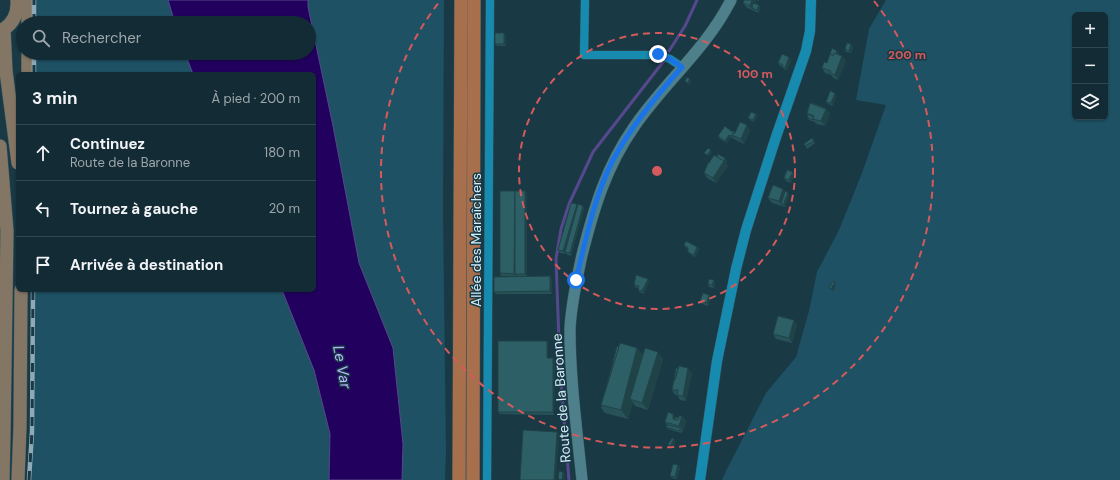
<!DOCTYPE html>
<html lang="fr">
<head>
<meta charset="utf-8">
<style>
	body { margin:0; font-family:"DM Sans",sans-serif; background:#1c333c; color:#f1f3f6 }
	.controls { position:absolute; right:12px; top:12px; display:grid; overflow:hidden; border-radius:6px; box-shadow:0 1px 3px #0004 }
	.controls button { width:36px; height:36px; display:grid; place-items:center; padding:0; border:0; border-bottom:1px solid #32474f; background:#132b34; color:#f1f3f6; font:20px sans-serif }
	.stop { position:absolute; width:12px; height:12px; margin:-9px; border:3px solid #1a73e8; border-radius:50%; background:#fff }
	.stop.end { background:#1a73e8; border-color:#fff; box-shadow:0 1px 4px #0008 }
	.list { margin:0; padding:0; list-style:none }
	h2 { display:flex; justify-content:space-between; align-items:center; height:52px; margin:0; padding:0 16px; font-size:17px }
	h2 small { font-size:13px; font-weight:400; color:#9da7ac }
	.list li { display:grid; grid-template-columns:26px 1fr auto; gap:12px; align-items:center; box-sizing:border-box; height:56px; padding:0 16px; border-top:1px solid #32474f }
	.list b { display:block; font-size:15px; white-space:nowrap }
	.list p { margin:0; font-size:13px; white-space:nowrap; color:#9da7ac }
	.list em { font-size:13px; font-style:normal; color:#9da7ac }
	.icon { flex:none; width:22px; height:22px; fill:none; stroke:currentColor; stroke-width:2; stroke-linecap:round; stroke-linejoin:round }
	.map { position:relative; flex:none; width:1120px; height:480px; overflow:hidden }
	.search { position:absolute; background:#132b34; box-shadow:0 1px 3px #0004; left:16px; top:16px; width:300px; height:44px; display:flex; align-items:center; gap:10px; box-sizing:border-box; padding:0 14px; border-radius:22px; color:#9da7ac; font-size:15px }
	.panel { position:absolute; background:#132b34; box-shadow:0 1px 3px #0004; left:16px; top:72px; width:300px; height:220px; border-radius:6px }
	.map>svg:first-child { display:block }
</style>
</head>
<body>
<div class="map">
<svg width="1120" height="480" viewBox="0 0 1120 480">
	<rect width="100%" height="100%" fill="#193945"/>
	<g fill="#1e5164" fill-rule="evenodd">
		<polygon points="34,0 168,0 175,23 34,23"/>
		<polygon points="308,0 444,0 443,211 446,453 445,480 402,480 403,444 393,348 359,263 333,126 308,7"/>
		<path d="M886,0H1120V480H722L727,469L766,393L796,357L809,311L817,272L839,230L862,173L886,105L856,100L869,29ZM1075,15H1105V117H1075Z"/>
		<polygon points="34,53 185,53 193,74 34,74"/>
		<polygon points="33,290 282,290 314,370 330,434 329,480 29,480 32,432"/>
	</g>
	<polygon fill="#21015d" stroke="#56488c" points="168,0 308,0 308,7 333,126 359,263 393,348 403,444 402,480 329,480 330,434 314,370 282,290 314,290 314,74 193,74 185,53 309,53 309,23 175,23"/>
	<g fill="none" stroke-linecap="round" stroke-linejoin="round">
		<g stroke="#56488c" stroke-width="3">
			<polyline points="669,51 685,26 697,0"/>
			<polyline points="569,480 560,369 556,259 561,229 569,204 593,152 663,62"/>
		</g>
		<g stroke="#375661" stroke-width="9">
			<g id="minor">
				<polyline points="585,0 584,55 658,55 670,59 682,67"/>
				<polyline points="487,480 490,0"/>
			</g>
		</g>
		<g stroke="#375661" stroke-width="11">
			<polyline id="tertiary" points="700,480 717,361 736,269 746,230 776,137 806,51 810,31 811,0"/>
		</g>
		<g stroke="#375661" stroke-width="12">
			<path id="secondary" d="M582,480C577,430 570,380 570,329C571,304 577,279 582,255C594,208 606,167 634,127C664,83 707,48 731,0"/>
		</g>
		<g stroke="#375661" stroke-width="14">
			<g id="primary">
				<polyline points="27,0 28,23"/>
				<polyline points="4,29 6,71 18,163"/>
				<path d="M0,31C13,25 18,14 17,0"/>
				<polyline points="28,74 28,53"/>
				<polyline points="0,146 7,231 4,432 3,480"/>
				<polyline points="18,480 20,426 21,290"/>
			</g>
		</g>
		<g stroke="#375661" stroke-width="14">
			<g id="trunk">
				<polyline points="459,480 461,0"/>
				<polyline points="473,480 474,0"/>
			</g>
		</g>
		<use href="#minor" stroke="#168baf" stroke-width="8"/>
		<use href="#tertiary" stroke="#168baf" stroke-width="10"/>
		<use href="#secondary" stroke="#4d808a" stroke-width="11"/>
		<use href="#primary" stroke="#847665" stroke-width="13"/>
		<use href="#trunk" stroke="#a86f4c" stroke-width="13"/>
		<g stroke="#8daab6" stroke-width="4.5">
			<g id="rail">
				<polyline points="34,23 34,0"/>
				<polyline points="34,74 34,53"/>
				<polyline points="29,480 32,432 33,290"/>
			</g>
		</g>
		<use href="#rail" stroke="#193945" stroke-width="3" stroke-dasharray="9" stroke-linecap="butt"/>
	</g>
	<g fill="#275358">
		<polygon points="744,0 759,0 759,1 756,0 755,4 760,7 759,13 747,8 743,3"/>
		<polygon points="506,35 506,46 497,46 495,44"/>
		<polygon points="851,44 853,47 851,53 846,52 845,49"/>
		<polygon points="839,53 838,55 842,56 846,61 838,80 833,78 831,75 825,73 822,68 827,63"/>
		<polygon points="791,60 787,70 784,69 782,67 780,66 778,63"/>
		<polygon points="836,95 833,106 828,104 826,102"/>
		<polygon points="825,109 830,114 825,126 816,124 815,122 809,120 807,117 808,116 807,113"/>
		<polygon points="757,117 754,122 750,120 748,118"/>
		<polygon points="750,130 744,144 730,137 727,143 720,139 718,136 731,131 735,132"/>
		<polygon points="812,138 815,143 807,149 804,144"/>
		<polygon points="717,157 725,158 727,161 726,163 728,166 716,183 707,178 704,173 709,163"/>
		<polygon points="794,174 791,183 786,181 784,178"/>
		<polygon points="515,191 515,192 525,191 527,193 527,276 517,276 516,275 516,276 501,276 500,273"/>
		<polygon points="785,191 788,193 789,195 785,207 772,203 768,198"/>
		<polygon points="577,205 584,208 571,256 566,254 565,253 565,254 560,253 558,250"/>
		<polygon points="684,245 697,247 699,249 695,257 690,254 688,252 688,249 685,247"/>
		<polygon points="552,279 552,294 496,294 494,292"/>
		<polygon points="714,280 715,283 714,288 709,287 708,284"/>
		<polygon points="649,281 644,294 639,292 638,290 638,288 635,287 634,285"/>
		<polygon points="709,295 711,297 708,306 702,304 700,301"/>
		<polygon points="797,325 792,343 776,339 773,334"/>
		<polygon points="547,341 548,344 548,358 555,361 554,415 500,414 498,412"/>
		<polygon points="637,348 643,356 663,359 648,410 635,406 633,402 628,419 605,413 601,408 602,406 601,405"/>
		<polygon points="692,373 686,401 680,400 677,395 675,395 672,390 675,379 674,378"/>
		<polygon points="682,416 686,421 683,431 682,431 681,433 668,429 666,427 667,425 665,422 675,417 679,418"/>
		<polygon points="678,465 680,468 677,479 672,478 670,476"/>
	</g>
	<g fill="#204347">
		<polygon points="752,0 756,0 754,9 752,8 753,11 750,6"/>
		<polygon points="759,5 760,7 759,13 757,10"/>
		<polygon points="504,33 506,35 506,46 504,44"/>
		<polygon points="851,44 853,47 851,53 849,51"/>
		<polygon points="837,51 839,53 836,60 835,58"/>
		<polygon points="842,56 846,61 838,80 835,75"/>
		<polygon points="789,57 791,60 787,70 785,68"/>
		<polygon points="690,79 692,82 689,85 687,83"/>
		<polygon points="835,93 836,95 833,106 831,103"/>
		<polygon points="825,108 830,114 825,126 821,121"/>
		<polygon points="756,114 757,117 754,122 753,120"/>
		<polygon points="747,125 750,130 744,144 741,139"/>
		<polygon points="729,135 730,137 727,143 725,141"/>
		<polygon points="711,150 712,152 709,157 707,155"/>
		<polygon points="725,158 727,161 726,163 728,166 716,183 713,178"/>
		<polygon points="793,172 794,174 791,183 789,180"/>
		<polygon points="783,189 787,194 781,204 782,206 779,201"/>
		<polygon points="515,191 516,193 515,274 516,276 514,274"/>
		<polygon points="525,191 527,193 527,276 525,274"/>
		<polygon points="788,193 789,195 785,207 783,205"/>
		<polygon points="577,204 578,207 565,252 565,254 563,251"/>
		<polygon points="583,206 584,208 571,256 570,253"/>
		<polygon points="697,247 699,249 695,257 694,255"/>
		<polygon points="550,276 552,279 552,294 550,291"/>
		<polygon points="648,279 649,281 644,294 642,291"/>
		<polygon points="714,280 715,283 714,288 712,285"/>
		<polygon points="835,282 836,284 833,292 831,289"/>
		<polygon points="709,295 711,297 708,306 707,303"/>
		<polygon points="794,320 797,325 792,343 789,338"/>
		<polygon points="547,341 548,344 548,361 547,358"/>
		<polygon points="637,348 644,357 630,399 633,402 628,419 621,410"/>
		<polygon points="658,352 663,359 648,410 642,403"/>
		<polygon points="553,358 555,361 554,415 553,412"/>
		<polygon points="688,368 692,373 686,401 683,396"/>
		<polygon points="673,414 677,419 676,422 673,419"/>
		<polygon points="682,416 686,421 683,431 679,426"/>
		<polygon points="557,432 559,434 556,480 554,480"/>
		<polygon points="674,439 676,442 672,448 670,446"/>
		<polygon points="678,465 680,468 677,479 675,477"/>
		<polygon points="563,472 565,474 564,480 562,480"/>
	</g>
	<g fill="#2d6066" stroke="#204347">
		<polygon points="744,0 752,0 750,6 743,3"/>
		<polygon points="753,3 759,5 757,10 752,8"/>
		<rect x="495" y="33" width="9" height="11"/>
		<polygon points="847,43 851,44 849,51 845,49"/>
		<polygon points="832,48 837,51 836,54 834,53 833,56 830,54 827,63"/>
		<polygon points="834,53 842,56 835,75 830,73 831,71 822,68 824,62 827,63 830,54 833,56"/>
		<polygon points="782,54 789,57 785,68 782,67 783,65 778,63"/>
		<polygon points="687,77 690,79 687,83 685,81"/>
		<polygon points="830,91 835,93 831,103 826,102"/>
		<polygon points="810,103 826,109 821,121 813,119 814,116 807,113"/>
		<polygon points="813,103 825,108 824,108 813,104"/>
		<polygon points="751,112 756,114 753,120 748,118"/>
		<polygon points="809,115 813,117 813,120 807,117"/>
		<polygon points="740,122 747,125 741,139 732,135 733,133 735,133"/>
		<polygon points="725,126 731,131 735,132 735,133 733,133 732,135 734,137 729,135 725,141 718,136"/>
		<polygon points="812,138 814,141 805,146 804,144"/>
		<polygon points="708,148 711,150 707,155 704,153"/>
		<polygon points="718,154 725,158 724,161 717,157"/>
		<polygon points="714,155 724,161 713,178 704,173 708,163 709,163"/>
		<polygon points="787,170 793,172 789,180 784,178"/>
		<polygon points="773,185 783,189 779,201 768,198"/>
		<polygon points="500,191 515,191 514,274 500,273"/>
		<rect x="515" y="191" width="10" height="83"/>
		<polygon points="785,191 788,193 783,205 781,204"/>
		<polygon points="571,203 577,204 563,251 558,250"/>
		<polygon points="578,204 583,206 570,253 565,252"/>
		<polygon points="686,241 697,247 694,255 688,252 688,248 684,245"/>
		<polygon points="636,275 648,279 642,291 638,290 639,286 634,285"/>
		<polygon points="550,276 550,291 494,292 494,277"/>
		<polygon points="709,279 714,280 712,285 708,284"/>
		<polygon points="833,281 835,282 831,289 829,288"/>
		<polygon points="703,293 709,295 707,303 700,301"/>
		<polygon points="778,316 794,320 789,338 773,334"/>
		<polygon points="498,341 547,341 547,358 553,358 553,412 498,412"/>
		<polygon points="620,343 637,348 621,410 601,405"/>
		<polygon points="617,346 619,347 607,385"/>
		<polygon points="645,348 658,352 642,403 630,399"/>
		<polygon points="679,366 688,368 683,396 677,395 678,390 672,390 674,380 675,380"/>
		<polygon points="676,368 678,368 675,378 674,378"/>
		<polygon points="668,412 673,414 673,419 678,420 679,416 682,416 679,426 665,422"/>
		<polygon points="675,417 679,418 678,420 675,420"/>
		<polygon points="667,425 680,428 680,431 666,427"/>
		<polygon points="523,430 557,432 554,480 520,480"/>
		<polygon points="672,438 674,439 670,446 668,444"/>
		<polygon points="673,464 678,465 675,477 670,476"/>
		<polygon points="559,471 563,472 562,480 558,479"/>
	</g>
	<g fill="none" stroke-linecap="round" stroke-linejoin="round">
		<path stroke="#1a73e8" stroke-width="5" d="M576,280C586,239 594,197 613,160C631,126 657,95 682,67L670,59L658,54"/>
	</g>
	<g fill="none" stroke="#d55a5c" stroke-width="2" stroke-dasharray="7 5">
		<circle cx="657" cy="171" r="138"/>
		<path d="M874 1A276 276 0 1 1 440 1"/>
	</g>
	<g text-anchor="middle" stroke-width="3" stroke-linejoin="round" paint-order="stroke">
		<g font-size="14" fill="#d3eefa" stroke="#193945">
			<text transform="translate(476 240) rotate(-90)" y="5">Allée des Maraîchers</text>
			<text transform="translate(561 398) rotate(-94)" y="5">Route de la Baronne</text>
		</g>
		<g font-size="15" font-style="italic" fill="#b9b6ff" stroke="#193945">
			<text transform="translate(342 367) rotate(79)" y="5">Le Var</text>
		</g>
	</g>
	<circle cx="657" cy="171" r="6" fill="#d55a5c" stroke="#193945" stroke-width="2"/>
	<g font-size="12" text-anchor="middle" font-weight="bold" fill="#d55a5c" stroke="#193945" stroke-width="3" stroke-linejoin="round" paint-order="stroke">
		<text x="907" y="59">200 m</text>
		<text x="755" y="78">100 m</text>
	</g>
</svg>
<div class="controls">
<button>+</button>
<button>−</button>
<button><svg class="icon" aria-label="layers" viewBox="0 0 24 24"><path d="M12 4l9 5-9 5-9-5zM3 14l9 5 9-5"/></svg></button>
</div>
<div class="stop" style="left:576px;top:280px"></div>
<div class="stop end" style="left:658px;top:54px"></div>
<div class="search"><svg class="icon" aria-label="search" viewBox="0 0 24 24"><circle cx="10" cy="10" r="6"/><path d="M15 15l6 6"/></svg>Rechercher</div>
<section class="panel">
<h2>3 min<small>À pied · 200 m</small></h2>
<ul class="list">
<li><svg class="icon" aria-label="ahead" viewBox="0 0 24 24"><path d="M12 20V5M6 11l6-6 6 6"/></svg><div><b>Continuez</b><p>Route de la Baronne</p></div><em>180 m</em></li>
<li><svg class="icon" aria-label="left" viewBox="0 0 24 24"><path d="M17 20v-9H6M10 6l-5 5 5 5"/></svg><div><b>Tournez à gauche</b></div><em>20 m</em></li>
<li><svg class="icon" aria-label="arrive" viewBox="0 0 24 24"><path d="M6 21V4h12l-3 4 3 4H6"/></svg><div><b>Arrivée à destination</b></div></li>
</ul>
</section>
</div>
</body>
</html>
